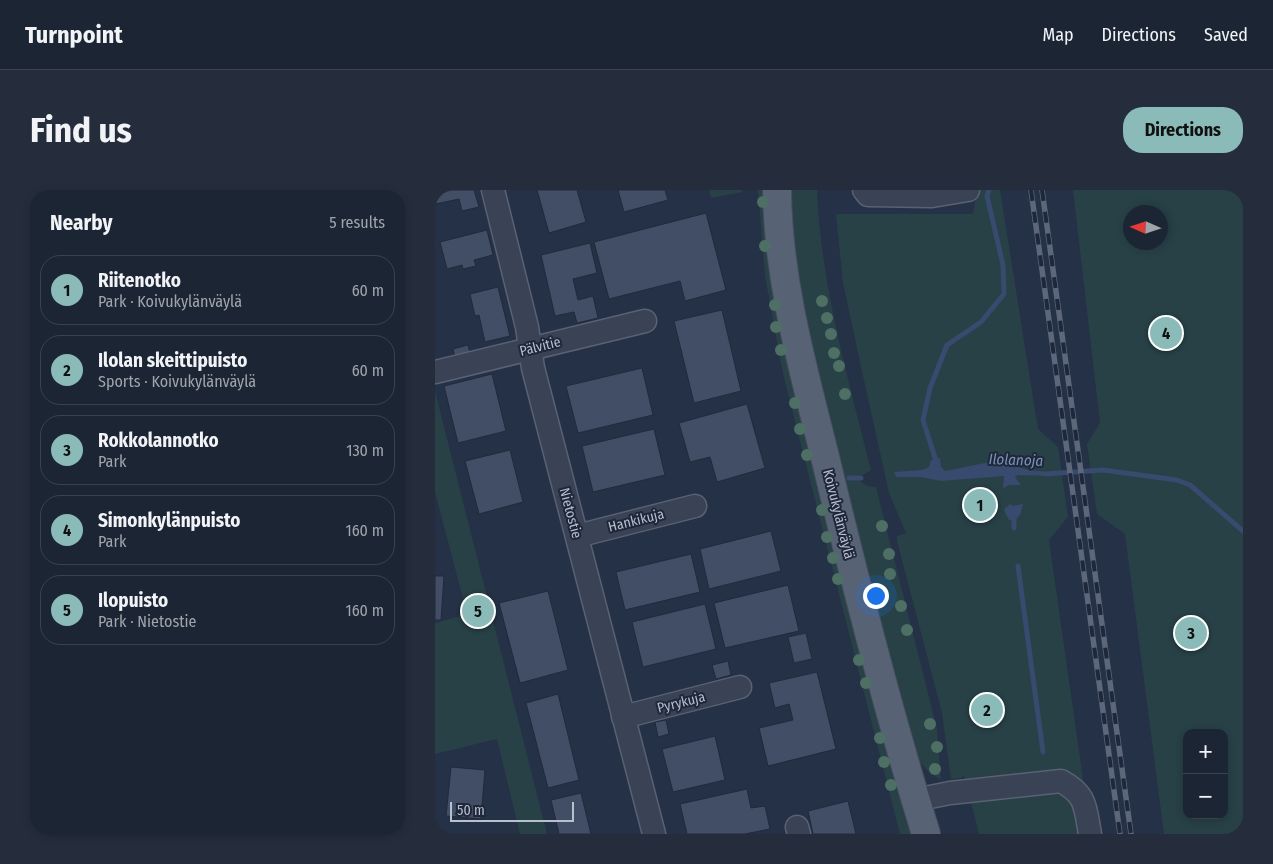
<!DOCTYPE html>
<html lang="en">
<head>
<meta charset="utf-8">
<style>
	body { margin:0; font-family:"Fira Sans Condensed",sans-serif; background:#252d3c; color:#f1f3f6 }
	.controls { position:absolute; right:15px; bottom:15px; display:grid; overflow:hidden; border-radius:10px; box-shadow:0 2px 8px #0003 }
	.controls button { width:45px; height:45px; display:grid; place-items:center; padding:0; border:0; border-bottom:1px solid #3a424f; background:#1c2534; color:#f1f3f6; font:25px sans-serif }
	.compass { position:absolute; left:688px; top:15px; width:45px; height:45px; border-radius:50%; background:#1c2534; box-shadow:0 2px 8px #0003; rotate:273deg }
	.scale { position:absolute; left:15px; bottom:12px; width:124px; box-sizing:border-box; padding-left:5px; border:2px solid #b8bfce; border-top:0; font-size:14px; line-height:18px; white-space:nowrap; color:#b8bfce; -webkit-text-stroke:4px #1f283b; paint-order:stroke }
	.you { position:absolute; left:440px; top:405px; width:18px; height:18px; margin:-12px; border:4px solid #fff; border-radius:50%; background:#1a73e8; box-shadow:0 0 0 8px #1a73e833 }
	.badge { display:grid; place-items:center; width:32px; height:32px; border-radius:50%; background:#8bbbb9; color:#111; font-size:16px; font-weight:700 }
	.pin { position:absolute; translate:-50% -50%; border:2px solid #fff; box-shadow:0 1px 5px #0006 }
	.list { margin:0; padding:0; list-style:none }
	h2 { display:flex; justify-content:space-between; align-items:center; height:65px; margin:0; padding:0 20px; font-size:21px }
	h2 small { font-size:16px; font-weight:400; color:#a0a5ac }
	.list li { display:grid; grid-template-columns:32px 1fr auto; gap:15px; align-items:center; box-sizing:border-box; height:70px; margin:0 10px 10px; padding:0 10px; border:1px solid #3a424f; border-radius:20px }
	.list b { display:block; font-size:19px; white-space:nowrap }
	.list p { margin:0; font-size:16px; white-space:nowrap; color:#a0a5ac }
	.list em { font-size:16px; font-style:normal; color:#a0a5ac }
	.map { position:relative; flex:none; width:808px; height:644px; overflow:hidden; border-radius:20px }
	header { display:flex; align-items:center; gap:30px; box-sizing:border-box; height:70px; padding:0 25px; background:#1c2534; border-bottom:1px solid #3a424f }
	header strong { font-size:24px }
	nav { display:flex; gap:28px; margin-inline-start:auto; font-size:18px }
	.intro { display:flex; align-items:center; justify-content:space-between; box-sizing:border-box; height:120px; padding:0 30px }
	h1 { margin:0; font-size:35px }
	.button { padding:12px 22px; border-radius:20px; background:#8bbbb9; color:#111; font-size:18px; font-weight:700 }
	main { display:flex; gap:30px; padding:0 30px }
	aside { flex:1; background:#1c2534; border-radius:20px; box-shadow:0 2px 8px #0003 }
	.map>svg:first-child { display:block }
</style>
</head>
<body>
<header>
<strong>Turnpoint</strong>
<nav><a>Map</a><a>Directions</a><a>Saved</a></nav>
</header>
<div class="intro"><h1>Find us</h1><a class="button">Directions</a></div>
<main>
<aside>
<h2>Nearby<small>5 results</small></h2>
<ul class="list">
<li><span class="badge">1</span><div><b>Riitenotko</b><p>Park · Koivukylänväylä</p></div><em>60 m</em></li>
<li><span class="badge">2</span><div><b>Ilolan skeittipuisto</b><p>Sports · Koivukylänväylä</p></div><em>60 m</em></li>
<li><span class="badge">3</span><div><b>Rokkolannotko</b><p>Park</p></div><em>130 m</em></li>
<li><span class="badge">4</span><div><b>Simonkylänpuisto</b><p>Park</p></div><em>160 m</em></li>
<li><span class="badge">5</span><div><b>Ilopuisto</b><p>Park · Nietostie</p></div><em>160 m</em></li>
</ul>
</aside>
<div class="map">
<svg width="808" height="644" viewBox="0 0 808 644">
	<rect width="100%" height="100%" fill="#253146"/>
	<g fill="#274147" fill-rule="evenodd">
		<polygon points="274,0 307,0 307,2 276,8"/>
		<polygon points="323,0 330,0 456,571 476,644 465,644 348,184 330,86"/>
		<path d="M351,0H382C386,96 413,188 436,280L426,286L425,291L432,296L441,297L502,539L506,590L494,582L478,565L370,149Z"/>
		<polygon points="542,0 565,0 603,239 623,257 633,327 614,350 648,589 644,612 649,644 544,644 529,585 526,588 516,589 507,523 462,351 462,346 471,343 454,303 426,177 408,93 401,24 538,24"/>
		<path d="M638,0H808V644H729L690,344L662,324L652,254L665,233ZM696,22H726V52H696ZM752,543H789V625H752Z"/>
		<polygon points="0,201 112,644 85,644 62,549 0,564 0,433 32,424 0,302"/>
	</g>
	<g fill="#384a6e">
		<polygon points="505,268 506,277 510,281 560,271 594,280 614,282 615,286 582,285 580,287 586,295 573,295 568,299 569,286 506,291 486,287 461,287 459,282 487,280 494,277 496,270"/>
		<polygon points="588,314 585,325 579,331 574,330 569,320 571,317"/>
	</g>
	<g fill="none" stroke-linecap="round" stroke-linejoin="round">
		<g stroke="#384a6e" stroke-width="5">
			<polyline points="502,274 488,230 495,198 512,155 546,132 569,104 568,75 552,6 554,0"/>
			<polyline points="610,284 668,280 742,290 755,295 808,341"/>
			<polyline points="414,288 426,288"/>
			<polyline points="575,317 579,323 579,338"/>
			<polyline points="583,376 608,562"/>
		</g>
	</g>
	<g fill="#424d66" stroke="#212a3d">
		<polygon points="0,0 39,0 44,17 27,21 24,9 1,14"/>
		<polygon points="102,0 142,0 151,32 114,43"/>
		<polygon points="183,0 230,0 233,10 189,22"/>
		<polygon points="271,23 291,100 250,111 245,91 174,109 159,52"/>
		<polygon points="52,40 58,65 39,70 41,76 28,79 27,75 12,79 5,52"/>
		<polygon points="155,53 162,83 138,89 143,110 158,106 163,128 142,133 139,122 120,126 106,65"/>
		<polygon points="63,97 75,146 50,152 44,125 40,126 35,104"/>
		<polygon points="287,120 306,201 259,213 239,131"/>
		<polygon points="33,155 35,163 20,167 18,159"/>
		<polygon points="207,178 218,225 143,243 131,196"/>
		<polygon points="57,184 71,241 23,253 9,196"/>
		<polygon points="312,214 330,278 282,292 275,267 255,272 244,233"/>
		<polygon points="219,239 230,285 158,302 147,256"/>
		<polygon points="75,260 88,312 44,324 30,271"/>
		<polygon points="336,341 346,381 274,399 265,359"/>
		<polygon points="256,364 265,402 190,420 181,382"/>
		<polygon points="0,386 9,386 6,430 0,430"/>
		<polygon points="353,395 364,441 290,458 279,413"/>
		<polygon points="113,401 133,480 85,493 64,413"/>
		<polygon points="270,414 281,459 208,477 197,432"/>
		<polygon points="371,443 377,469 359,473 353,447"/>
		<polygon points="293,471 296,485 281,489 277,475"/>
		<polygon points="382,482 401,559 333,576 324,538 358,530 354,514 340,518 334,493"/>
		<polygon points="123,504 144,590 113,598 91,513"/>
		<polygon points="231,530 234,544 223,547 220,532"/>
		<polygon points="280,546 290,590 238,602 227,559"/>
		<polygon points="16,577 50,580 46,629 11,626"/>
		<polygon points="312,599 316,618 330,616 335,639 310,644 252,644 245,614"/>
		<polygon points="146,603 156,644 124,644 116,610"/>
		<polygon points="413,611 421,644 378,644 373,621"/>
	</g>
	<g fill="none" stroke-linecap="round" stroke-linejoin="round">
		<g stroke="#596172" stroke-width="25">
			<g id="minor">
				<polyline points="58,0 92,137 98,178 219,644"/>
				<polyline points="429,0 433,5 497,6 533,0"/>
				<polyline points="0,182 210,131"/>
				<polyline points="142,346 260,316"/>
				<polyline points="188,527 305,497"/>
				<path d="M480,610L515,603L626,591C652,605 650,617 655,644"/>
				<polyline points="362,637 364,644"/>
			</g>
		</g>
		<g stroke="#444c5e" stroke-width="30">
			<path id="major" d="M342,0C343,93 369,182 391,271C421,396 453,521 491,644"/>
		</g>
		<use href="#minor" stroke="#3a4355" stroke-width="22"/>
		<use href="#major" stroke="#586275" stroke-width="28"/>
		<g stroke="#5c677c" stroke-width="5.5">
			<g id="rail">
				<polyline points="596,0 685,644"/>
				<polyline points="607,0 696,644"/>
			</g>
		</g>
		<use href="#rail" stroke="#1f283b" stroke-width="4" stroke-dasharray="11" stroke-linecap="butt"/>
	</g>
	<g fill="#4d6f64">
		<circle cx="328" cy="12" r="6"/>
		<circle cx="330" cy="56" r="6"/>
		<circle cx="387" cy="111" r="6"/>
		<circle cx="340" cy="115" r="6"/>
		<circle cx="392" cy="128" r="6"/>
		<circle cx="341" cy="137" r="6"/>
		<circle cx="396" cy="144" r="6"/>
		<circle cx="346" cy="160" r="6"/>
		<circle cx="399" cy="163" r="6"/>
		<circle cx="404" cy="176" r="6"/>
		<circle cx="410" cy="204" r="6"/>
		<circle cx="360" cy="213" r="6"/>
		<circle cx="365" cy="239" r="6"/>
		<circle cx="372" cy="265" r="6"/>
		<circle cx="387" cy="320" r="6"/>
		<circle cx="447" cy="336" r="6"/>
		<circle cx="392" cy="347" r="6"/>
		<circle cx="454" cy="364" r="6"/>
		<circle cx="398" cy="368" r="6"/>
		<circle cx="455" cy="384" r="6"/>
		<circle cx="403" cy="389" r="6"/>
		<circle cx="466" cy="416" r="6"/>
		<circle cx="472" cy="440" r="6"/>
		<circle cx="424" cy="470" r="6"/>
		<circle cx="431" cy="493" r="6"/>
		<circle cx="495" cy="534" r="6"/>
		<circle cx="445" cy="548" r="6"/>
		<circle cx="502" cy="557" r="6"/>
		<circle cx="449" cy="572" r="6"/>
		<circle cx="500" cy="579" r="6"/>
		<circle cx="456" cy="595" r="6"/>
	</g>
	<g text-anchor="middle" stroke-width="4" stroke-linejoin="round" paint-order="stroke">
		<g font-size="14" fill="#b8bfce" stroke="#1f283b">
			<text transform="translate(105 156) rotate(-14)" y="5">Pälvitie</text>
			<text transform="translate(136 323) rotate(75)" y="5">Nietostie</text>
			<text transform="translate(404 324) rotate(76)" y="5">Koivukylänväylä</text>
			<text transform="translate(201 330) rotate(-14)" y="5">Hankikuja</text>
			<text transform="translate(246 512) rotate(-14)" y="5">Pyrykuja</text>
		</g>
		<g font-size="15" font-style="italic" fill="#7d92b8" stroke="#1f283b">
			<text transform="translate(581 270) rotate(2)" y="5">Ilolanoja</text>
		</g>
	</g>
</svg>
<div class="controls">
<button>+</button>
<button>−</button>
</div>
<svg class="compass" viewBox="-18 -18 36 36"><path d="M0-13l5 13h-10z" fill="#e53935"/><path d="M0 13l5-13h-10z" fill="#a0a5ac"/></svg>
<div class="scale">50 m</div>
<div class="you"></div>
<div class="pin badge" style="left:545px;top:315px">1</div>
<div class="pin badge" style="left:552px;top:520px">2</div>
<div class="pin badge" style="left:756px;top:443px">3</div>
<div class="pin badge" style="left:731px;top:143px">4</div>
<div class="pin badge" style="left:43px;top:421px">5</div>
</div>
</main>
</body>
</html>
